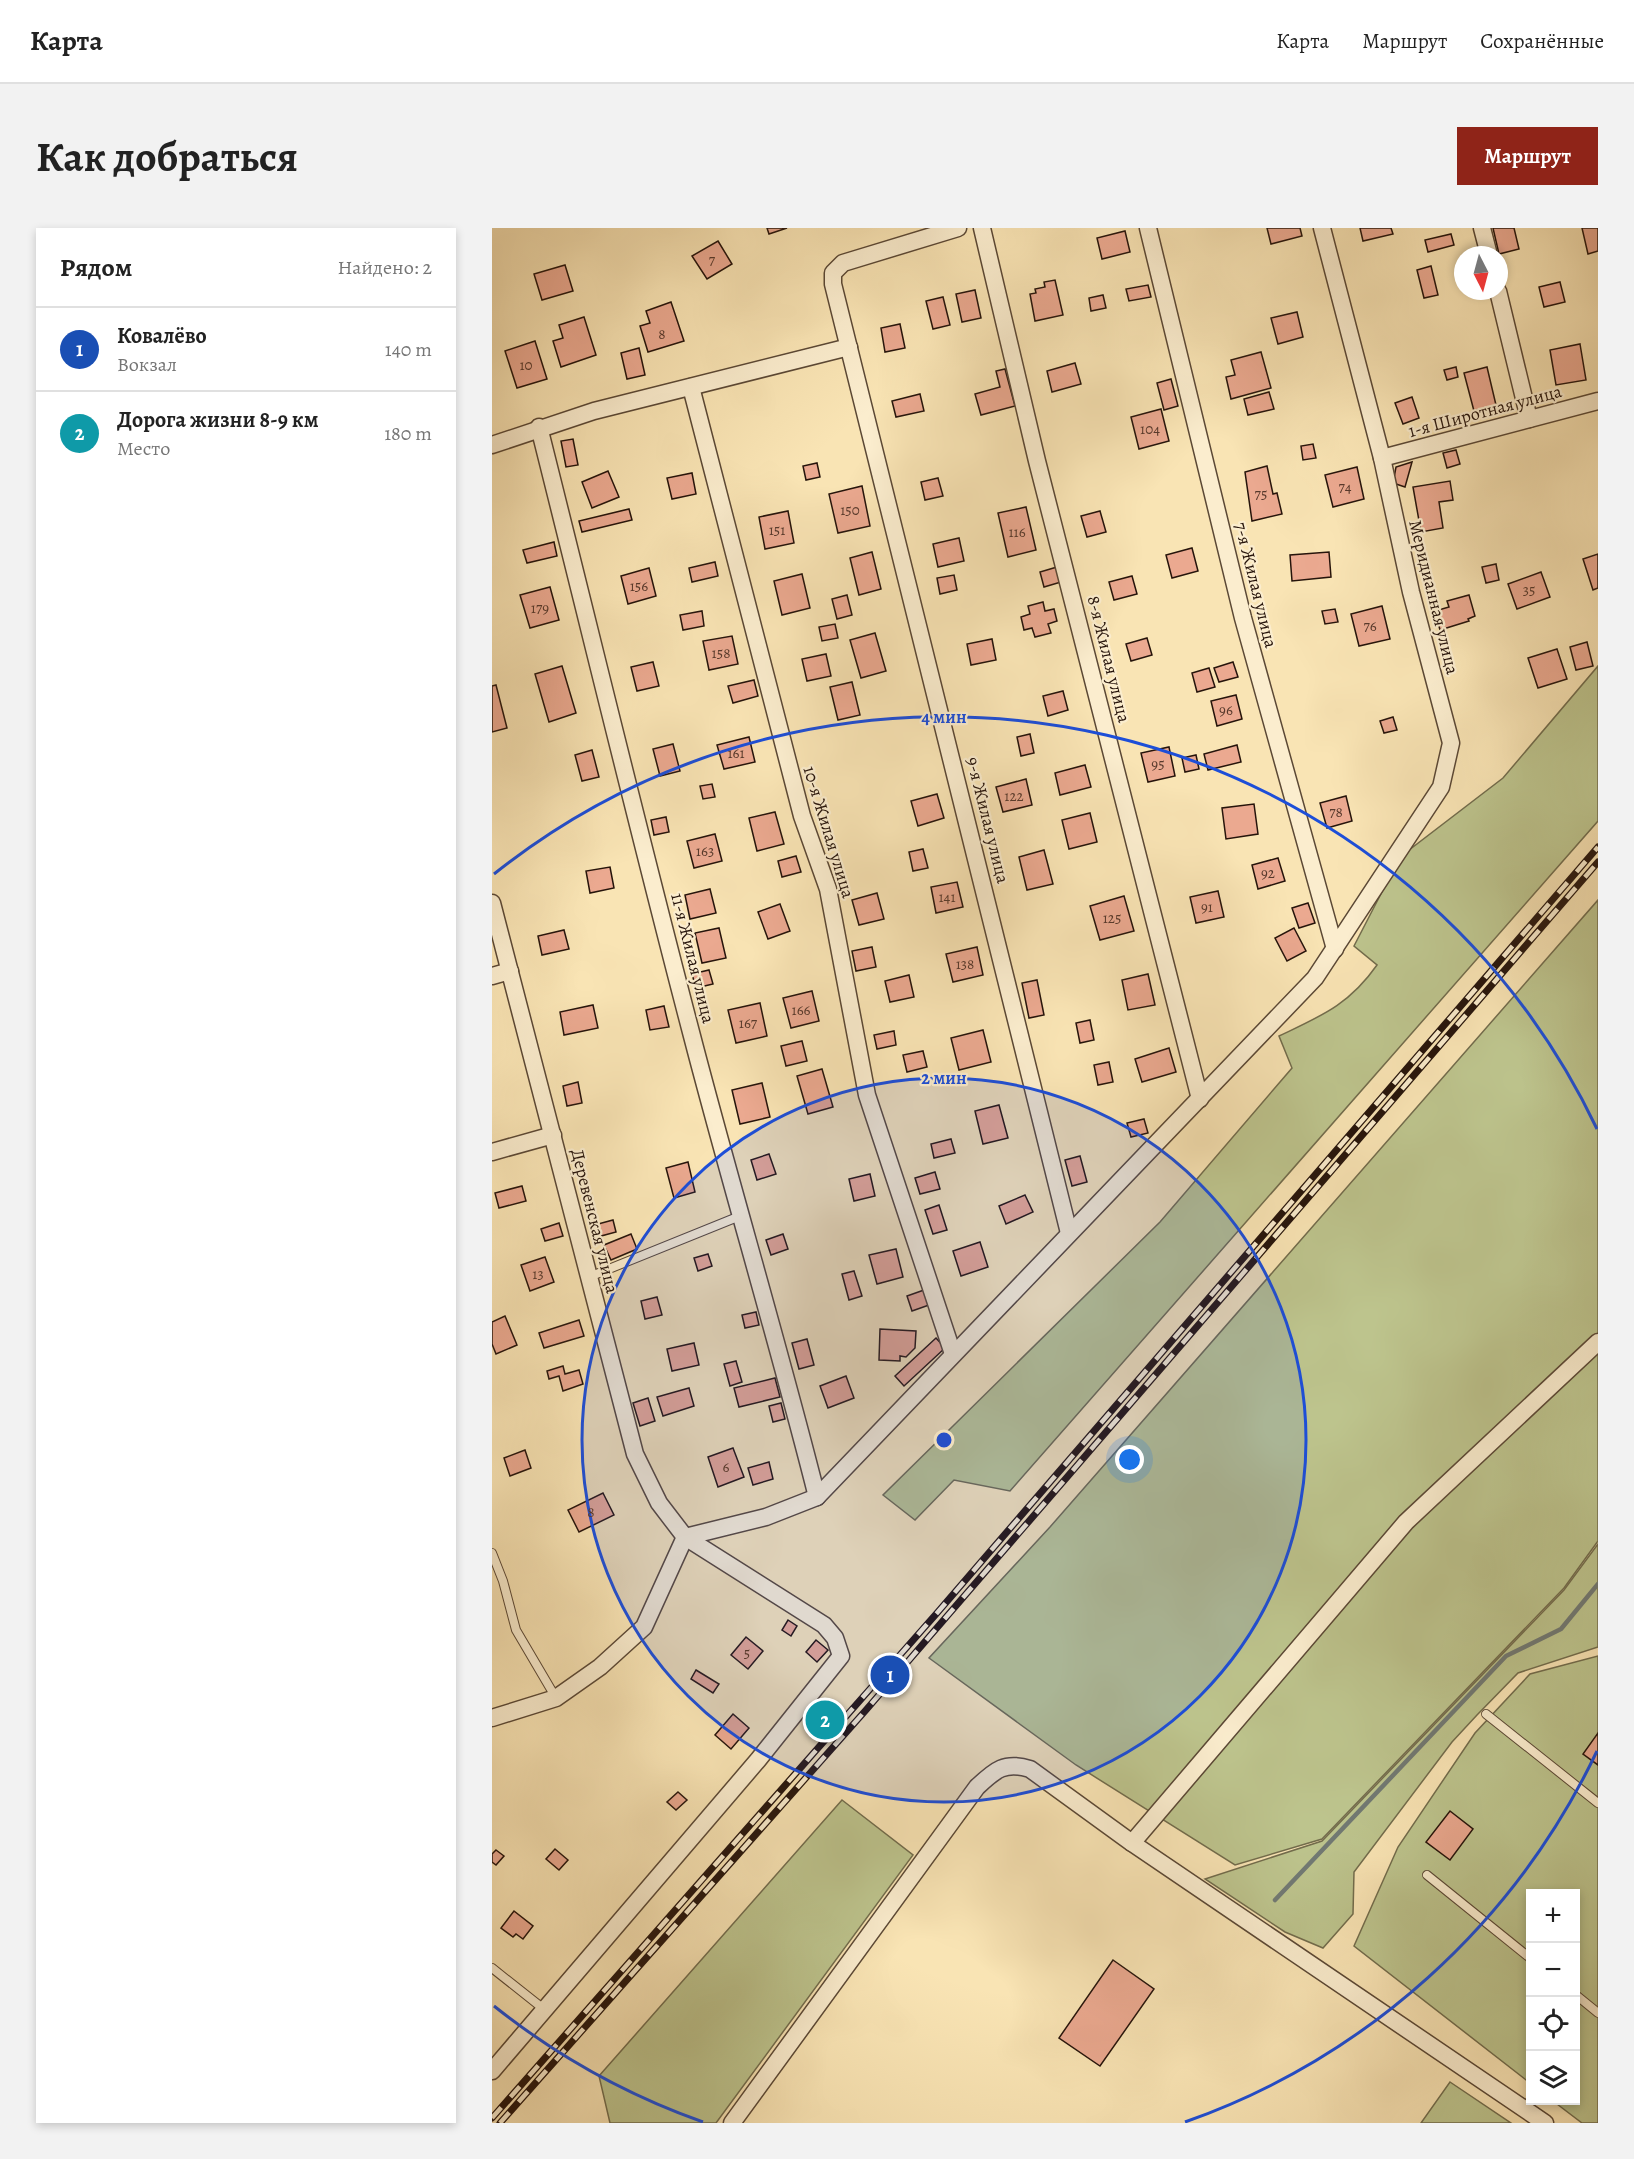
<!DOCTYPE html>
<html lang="ru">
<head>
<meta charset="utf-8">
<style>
	body { margin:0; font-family:Alegreya,serif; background:#f2f2f2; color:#222 }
	.controls { position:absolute; right:18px; bottom:18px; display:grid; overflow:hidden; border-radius:0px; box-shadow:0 3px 9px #0003 }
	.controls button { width:54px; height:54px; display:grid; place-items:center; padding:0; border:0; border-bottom:2px solid #e0e0e0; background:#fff; color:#222; font:30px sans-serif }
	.compass { position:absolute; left:962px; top:18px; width:54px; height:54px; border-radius:50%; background:#fff; box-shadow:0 3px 9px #0003; rotate:174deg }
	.you { position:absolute; left:638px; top:1232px; width:21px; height:21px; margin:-15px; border:4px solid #fff; border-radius:50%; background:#1a73e8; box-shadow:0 0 0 9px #1a73e833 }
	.badge { display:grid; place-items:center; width:39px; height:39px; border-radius:50%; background:#8f2418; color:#fff; font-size:20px; font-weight:700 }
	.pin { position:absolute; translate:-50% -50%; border:3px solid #fff; box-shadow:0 2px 6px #0006 }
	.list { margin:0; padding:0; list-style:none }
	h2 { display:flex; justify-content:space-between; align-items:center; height:78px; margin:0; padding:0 24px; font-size:26px }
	h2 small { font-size:20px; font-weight:400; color:#767676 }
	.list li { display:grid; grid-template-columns:39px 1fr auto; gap:18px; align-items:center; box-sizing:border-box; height:84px; padding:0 24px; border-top:2px solid #e0e0e0 }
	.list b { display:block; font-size:22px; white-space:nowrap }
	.list p { margin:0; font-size:20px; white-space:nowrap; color:#767676 }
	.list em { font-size:20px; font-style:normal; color:#767676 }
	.icon { flex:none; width:33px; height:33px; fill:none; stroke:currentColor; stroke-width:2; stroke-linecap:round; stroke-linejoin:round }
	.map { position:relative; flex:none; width:1106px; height:1895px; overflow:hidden; border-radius:0px }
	header { display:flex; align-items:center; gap:36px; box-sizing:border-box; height:84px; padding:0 30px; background:#fff; border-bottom:2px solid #e0e0e0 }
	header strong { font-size:28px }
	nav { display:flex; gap:33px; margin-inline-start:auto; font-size:21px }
	.intro { display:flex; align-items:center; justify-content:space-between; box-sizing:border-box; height:144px; padding:0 36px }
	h1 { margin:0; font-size:42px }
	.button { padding:15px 27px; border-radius:0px; background:#8f2418; color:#fff; font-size:21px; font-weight:700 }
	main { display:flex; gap:36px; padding:0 36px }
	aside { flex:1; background:#fff; border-radius:0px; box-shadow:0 3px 9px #0003 }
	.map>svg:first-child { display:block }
</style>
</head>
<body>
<header>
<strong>Карта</strong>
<nav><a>Карта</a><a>Маршрут</a><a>Сохранённые</a></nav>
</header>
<div class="intro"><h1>Как добраться</h1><a class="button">Маршрут</a></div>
<main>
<aside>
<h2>Рядом<small>Найдено: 2</small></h2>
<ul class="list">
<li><span class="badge" style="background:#1a4fb4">1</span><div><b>Ковалёво</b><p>Вокзал</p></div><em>140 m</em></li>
<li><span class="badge" style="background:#0f9aa8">2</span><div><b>Дорога жизни 8-9 км</b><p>Место</p></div><em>180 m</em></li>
</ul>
</aside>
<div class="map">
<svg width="1106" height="1895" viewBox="0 0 1106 1895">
	<rect width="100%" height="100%" fill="#f9e4b4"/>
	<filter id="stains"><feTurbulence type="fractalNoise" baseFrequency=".00333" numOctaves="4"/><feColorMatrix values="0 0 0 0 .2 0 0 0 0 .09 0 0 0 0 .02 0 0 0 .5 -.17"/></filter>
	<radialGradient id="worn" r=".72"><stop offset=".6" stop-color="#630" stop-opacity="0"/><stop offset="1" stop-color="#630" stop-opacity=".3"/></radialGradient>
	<g fill="#bdc48d" stroke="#726c4c" stroke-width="1.5">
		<path d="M1106,438V593L518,1263L462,1252L423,1292L391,1267L668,994L800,840L787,808C829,788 857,777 885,737L862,718L908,629L1011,550Z"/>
		<polygon points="1106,672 1106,1313 1072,1360 830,1611 743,1637 584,1537 437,1430 558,1299"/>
		<polygon points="1106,1316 1106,1419 1026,1445 985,1487 960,1514 862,1644 861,1686 831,1720 793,1704 713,1651 830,1613 1072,1362"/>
		<polygon points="1106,1428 1106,1895 1090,1895 1061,1873 1084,1872 1084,1666 1038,1666 1038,1855 862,1718 906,1619 983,1505 1038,1446"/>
		<polygon points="350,1572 421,1627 224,1895 118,1895 107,1848"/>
		<polygon points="958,1854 1019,1895 929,1895"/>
	</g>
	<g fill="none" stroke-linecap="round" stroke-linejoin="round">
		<polyline stroke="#717973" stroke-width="4.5" points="783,1672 1014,1428 1069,1401 1106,1356"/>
	</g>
	<g fill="#eba990" stroke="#26140b" stroke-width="1.5">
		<polygon points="275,0 295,0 277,6"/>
		<polygon points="775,0 808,0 810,8 779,16"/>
		<polygon points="868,0 899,0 901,6 871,13"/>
		<polygon points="1001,0 1022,0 1027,21 1007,26"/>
		<polygon points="1090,0 1106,0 1106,23 1096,26"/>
		<polygon points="633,3 638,24 610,31 605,10"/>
		<polygon points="959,6 962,17 936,24 933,12"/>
		<polygon points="226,13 240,36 215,51 200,28"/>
		<polygon points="73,37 81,63 50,72 42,46"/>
		<polygon points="939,38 946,67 932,70 925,42"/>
		<polygon points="563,52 571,87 543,93 538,66 544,65 543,61 553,59 552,54"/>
		<polygon points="1068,54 1073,74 1052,79 1047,59"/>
		<polygon points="656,57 659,69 637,73 634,61"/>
		<polygon points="483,62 489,90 470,94 464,66"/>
		<polygon points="611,67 614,80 599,83 597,70"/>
		<polygon points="451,69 458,97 441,101 434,73"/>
		<polygon points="179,74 192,113 156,124 148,98 158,95 154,83"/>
		<polygon points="805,84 811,109 786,116 779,90"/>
		<polygon points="92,89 104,127 69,139 61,113 71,110 67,97"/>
		<polygon points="408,96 413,120 393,124 389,100"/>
		<polygon points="43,113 55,151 25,160 13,123"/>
		<polygon points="1088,116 1094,152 1064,157 1058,122"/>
		<polygon points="147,120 153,147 135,151 129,125"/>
		<polygon points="769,124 779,160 739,171 734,149 743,147 739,132"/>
		<polygon points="583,135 589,156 560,164 555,143"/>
		<polygon points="964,139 966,149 955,152 952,142"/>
		<polygon points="995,139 1004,177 982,183 972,145"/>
		<polygon points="513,141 523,178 489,187 483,166 508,159 504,143"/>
		<polygon points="679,151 686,178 672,182 665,155"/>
		<polygon points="777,164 782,181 756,187 752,171"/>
		<polygon points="428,166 432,183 404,189 400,173"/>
		<polygon points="920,169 927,190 911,196 903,175"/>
		<polygon points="669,181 677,213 647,221 639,189"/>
		<polygon points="81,211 86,237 74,239 69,213"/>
		<polygon points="821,216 824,230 811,232 809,218"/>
		<polygon points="964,222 968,236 955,240 951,225"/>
		<polygon points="920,234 913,259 901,255 904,239"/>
		<polygon points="325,235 328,249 314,252 311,238"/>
		<polygon points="775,238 781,266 785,265 790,286 760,293 753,244"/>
		<polygon points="865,239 872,271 841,279 833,247"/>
		<polygon points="116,243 127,269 100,280 90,254"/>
		<polygon points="200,245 204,266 180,271 175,250"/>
		<polygon points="446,250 451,268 433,272 429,254"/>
		<polygon points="958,253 961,272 947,274 951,300 929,304 921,259"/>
		<polygon points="370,258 378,298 346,305 337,266"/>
		<polygon points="534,279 544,322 516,329 506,285"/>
		<polygon points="137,281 140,292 90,304 87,293"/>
		<polygon points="296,283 302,315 273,321 267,289"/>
		<polygon points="608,283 614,304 595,309 589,288"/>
		<polygon points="467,310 472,333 446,339 441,316"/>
		<polygon points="62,314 65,328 35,335 31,322"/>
		<polygon points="700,320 706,343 680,350 674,327"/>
		<polygon points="380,324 389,361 367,367 358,330"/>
		<polygon points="837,324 839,349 800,353 798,327"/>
		<polygon points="1106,326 1106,360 1101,362 1091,331"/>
		<polygon points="223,334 226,348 200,354 197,340"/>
		<polygon points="1004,336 1007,352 994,355 990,339"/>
		<polygon points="565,339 569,354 552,359 548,344"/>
		<polygon points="157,340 164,368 136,376 129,348"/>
		<polygon points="1049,344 1058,369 1025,381 1016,356"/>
		<polygon points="310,346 318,380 290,387 282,353"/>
		<polygon points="462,347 465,362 448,366 445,350"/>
		<polygon points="640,348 645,366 622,372 617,354"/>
		<polygon points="58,359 67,392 38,400 28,367"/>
		<polygon points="355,367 360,387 345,391 340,371"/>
		<polygon points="977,367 983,388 976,391 977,393 948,402 943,383 957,379 955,373"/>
		<polygon points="551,374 553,383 562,381 565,393 556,396 559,405 543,409 540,400 532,402 529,389 538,386 536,378"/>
		<polygon points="890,378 898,411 867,418 859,386"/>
		<polygon points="843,381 846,394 833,396 830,383"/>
		<polygon points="210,383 212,398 191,402 188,387"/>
		<polygon points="343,396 346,410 330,413 327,399"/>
		<polygon points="383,405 394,443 369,450 358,412"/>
		<polygon points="240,408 246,436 217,442 211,413"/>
		<polygon points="655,410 660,427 639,433 634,416"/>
		<polygon points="500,411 504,432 479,437 475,416"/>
		<polygon points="1095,414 1101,438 1084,442 1078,419"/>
		<polygon points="1065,421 1075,451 1046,460 1036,430"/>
		<polygon points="334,426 339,448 315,453 310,431"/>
		<polygon points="161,434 167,458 145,463 139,439"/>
		<polygon points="741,434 746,449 727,454 722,440"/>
		<polygon points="70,438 84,485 57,494 43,446"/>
		<polygon points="717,440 723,459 705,464 700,445"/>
		<polygon points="262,452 266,468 241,475 236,458"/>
		<polygon points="360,454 368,487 346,492 338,459"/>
		<polygon points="4,457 15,500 0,504 0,458"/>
		<polygon points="571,463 576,482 556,488 551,468"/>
		<polygon points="744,467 750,491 725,498 719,473"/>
		<polygon points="901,489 905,502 892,505 888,493"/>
		<polygon points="538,506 542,525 529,528 525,509"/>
		<polygon points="257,509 263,534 232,541 225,517"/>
		<polygon points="181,516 188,543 168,548 161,521"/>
		<polygon points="745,517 749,534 716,542 712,526"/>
		<polygon points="677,519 683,548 656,554 649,525"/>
		<polygon points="100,522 107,549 90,553 83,527"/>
		<polygon points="704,527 707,541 693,544 690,530"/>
		<polygon points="593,537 599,559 568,567 563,545"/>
		<polygon points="534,551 540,577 511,584 504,559"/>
		<polygon points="220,556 223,569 211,571 208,558"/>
		<polygon points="445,566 452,590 426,598 419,573"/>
		<polygon points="854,568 860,593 835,600 828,575"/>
		<polygon points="762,576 766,606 734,611 730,580"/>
		<polygon points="283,584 292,616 265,623 257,590"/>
		<polygon points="598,585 605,614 577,621 570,592"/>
		<polygon points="174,589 177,604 162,607 159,592"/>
		<polygon points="223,606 230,633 202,640 195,613"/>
		<polygon points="431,621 436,640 421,643 417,624"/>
		<polygon points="552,622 561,656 535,662 527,629"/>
		<polygon points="304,628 309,644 290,649 286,633"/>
		<polygon points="786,630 793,653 766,661 760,637"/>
		<polygon points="118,639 122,660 98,665 94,643"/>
		<polygon points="465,654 471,679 444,685 439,659"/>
		<polygon points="218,661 224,685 198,691 193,667"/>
		<polygon points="726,663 732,689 704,695 698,669"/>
		<polygon points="385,665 392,691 367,697 360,672"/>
		<polygon points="632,668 642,703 608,712 598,678"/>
		<polygon points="816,675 823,695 807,700 800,680"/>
		<polygon points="288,676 298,703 276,711 266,684"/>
		<polygon points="227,700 234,730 210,735 203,705"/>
		<polygon points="802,700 814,723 795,733 783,710"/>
		<polygon points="72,702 77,721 50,727 46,708"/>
		<polygon points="380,719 384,739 364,743 360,723"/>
		<polygon points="485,719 491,747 461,754 454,726"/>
		<polygon points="217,742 221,756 204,760 200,746"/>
		<polygon points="656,746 663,777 636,782 630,752"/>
		<polygon points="417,747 422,769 398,774 393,753"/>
		<polygon points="545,752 552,787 537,790 530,755"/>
		<polygon points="320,763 327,793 299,800 291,770"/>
		<polygon points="268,775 275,808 244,815 236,782"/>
		<polygon points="101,777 106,800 72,807 68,784"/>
		<polygon points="172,778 177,799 158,802 154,782"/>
		<polygon points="598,792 602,812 588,815 584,795"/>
		<polygon points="491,802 499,834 467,842 459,810"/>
		<polygon points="402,803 404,817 385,821 382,807"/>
		<polygon points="310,813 315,833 294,838 289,818"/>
		<polygon points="677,820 684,844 650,854 643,831"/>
		<polygon points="431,823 435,839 415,844 411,827"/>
		<polygon points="617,834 621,854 606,857 602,837"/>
		<polygon points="330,841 341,879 316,886 305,848"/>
		<polygon points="86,854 90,875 75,878 71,858"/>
		<polygon points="270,855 278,889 248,896 240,862"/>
		<polygon points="507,877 516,910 491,916 483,883"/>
		<polygon points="652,891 656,905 639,909 635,895"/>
		<polygon points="459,911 463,925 442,930 439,916"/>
		<polygon points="277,926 284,946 265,952 259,932"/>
		<polygon points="588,928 595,954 580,958 573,932"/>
		<polygon points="196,934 203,964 182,970 174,940"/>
		<polygon points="443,944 448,961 428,966 423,950"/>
		<polygon points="378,946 383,968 362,973 357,951"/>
		<polygon points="30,958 34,973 7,980 3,965"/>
		<polygon points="533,967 541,984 514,996 507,978"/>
		<polygon points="447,977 455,1002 441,1006 433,982"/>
		<polygon points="121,992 124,1004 109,1008 106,996"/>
		<polygon points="67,995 71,1008 53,1013 49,1001"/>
		<polygon points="139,1006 145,1021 119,1032 112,1017"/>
		<polygon points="291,1006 296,1021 279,1027 274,1012"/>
		<polygon points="488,1014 496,1039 469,1048 461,1023"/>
		<polygon points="404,1021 411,1049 385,1056 377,1027"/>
		<polygon points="216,1026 220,1038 206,1043 202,1030"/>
		<polygon points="53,1029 62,1054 38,1063 29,1037"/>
		<polygon points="362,1043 370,1068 357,1072 350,1046"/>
		<polygon points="432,1062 437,1077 420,1083 415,1068"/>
		<polygon points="165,1069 170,1087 153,1091 149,1073"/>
		<polygon points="264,1084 267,1097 253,1100 250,1087"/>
		<polygon points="13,1088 25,1117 4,1126 0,1116 0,1094"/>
		<polygon points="87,1092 92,1108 52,1120 47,1105"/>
		<polygon points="388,1101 424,1103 423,1120 414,1129 408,1128 408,1133 387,1132"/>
		<polygon points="444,1110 453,1120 412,1158 403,1148"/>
		<polygon points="315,1111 322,1137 307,1141 300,1115"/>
		<polygon points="202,1115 207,1137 180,1143 175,1121"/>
		<polygon points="244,1133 250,1154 238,1158 232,1136"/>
		<polygon points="71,1138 73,1146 87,1142 91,1156 71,1163 67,1148 57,1151 55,1143"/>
		<polygon points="354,1148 362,1170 336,1180 328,1158"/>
		<polygon points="283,1150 288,1169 247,1179 242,1160"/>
		<polygon points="197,1160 202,1178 171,1188 165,1169"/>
		<polygon points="156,1170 163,1193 148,1198 141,1175"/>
		<polygon points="289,1175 293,1191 281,1194 277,1178"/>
		<polygon points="241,1220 252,1249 226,1259 216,1229"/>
		<polygon points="33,1222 39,1240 18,1248 12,1230"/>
		<polygon points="277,1234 281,1251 261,1257 256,1240"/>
		<polygon points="111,1265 122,1287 87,1304 76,1282"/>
		<polygon points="296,1392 305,1398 299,1408 290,1402"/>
		<polygon points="254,1409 271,1423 256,1441 239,1427"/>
		<polygon points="324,1412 336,1422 325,1434 314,1424"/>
		<polygon points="204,1442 227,1456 221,1465 199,1451"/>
		<polygon points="241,1486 257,1500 239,1521 223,1507"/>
		<polygon points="1106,1505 1106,1537 1091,1526"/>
		<polygon points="186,1564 195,1572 184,1582 175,1574"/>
		<polygon points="958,1583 981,1601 958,1632 934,1614"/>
		<polygon points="63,1621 76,1632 67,1642 54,1631"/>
		<polygon points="4,1622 12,1628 4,1637 0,1634 0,1626"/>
		<polygon points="22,1683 41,1698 31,1711 24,1706 21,1709 9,1700"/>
		<polygon points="621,1732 662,1761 608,1838 567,1810"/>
	</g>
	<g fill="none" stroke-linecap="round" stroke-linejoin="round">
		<g stroke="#5b4835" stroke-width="10">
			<g id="lane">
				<polyline points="97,1049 248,988"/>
				<polyline points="0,1325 11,1353 24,1402 64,1470"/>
				<polyline points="994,1486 1106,1575"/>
				<polyline points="935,1647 1038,1730"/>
				<polyline points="0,1740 53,1782"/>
				<polyline points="1084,1767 1106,1785"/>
			</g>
		</g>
		<g stroke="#5b4835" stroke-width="19">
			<g id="street">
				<polyline points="466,0 351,35 341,45 341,56 577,1005"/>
				<polyline points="490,0 545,233 708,871"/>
				<polyline points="656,0 751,390 843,721"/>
				<polyline points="990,0 997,27"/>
				<polyline points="1006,63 1037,191"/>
				<polyline points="199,159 310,588 336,661 375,867 461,1126"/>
				<path d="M47,199C98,402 147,606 200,808C240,962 286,1114 325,1269"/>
				<polyline points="0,217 102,183 357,119"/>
				<polyline points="890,230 1106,173"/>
				<polyline points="0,675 143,1226 167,1275 193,1309 332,1397 343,1410 349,1428 266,1532 0,1843"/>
				<polyline points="0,748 18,743"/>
				<polyline points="0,924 61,907"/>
				<polyline points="193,1309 274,1289 325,1269 823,750 949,559 959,515 919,364 890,230 830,0"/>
				<polyline points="0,1490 64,1470 108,1439 152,1399 193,1309"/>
				<polyline points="640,1615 914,1294 1106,1114"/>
				<path d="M240,1895L485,1559C503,1542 513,1533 538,1541L640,1615L1053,1895"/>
			</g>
		</g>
		<use href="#lane" stroke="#fbedce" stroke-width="8"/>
		<use href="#street" stroke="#fbedce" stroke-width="16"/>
		<g stroke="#26140b" stroke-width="7">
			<g id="rail">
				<polyline points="0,1890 445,1385 1106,619"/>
				<polyline points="8,1895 374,1482 1106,634"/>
			</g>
		</g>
		<use href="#rail" stroke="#fbedce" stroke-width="4.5" stroke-dasharray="14" stroke-linecap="butt"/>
	</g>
	<circle cx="452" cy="1212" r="362" fill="#1d4ed8" fill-opacity=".12"/>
	<g fill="none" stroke="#1d4ed8" stroke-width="3">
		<circle cx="452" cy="1212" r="362"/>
		<path d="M1105 1523A723 723 0 0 1 693 1894M211 1894A723 723 0 0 1 2 1778M2 646A723 723 0 0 1 1105 901"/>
	</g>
	<g text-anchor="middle" stroke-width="4.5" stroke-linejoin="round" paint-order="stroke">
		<g font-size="15" fill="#57392c">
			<text x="220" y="37">7</text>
			<text x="170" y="111">8</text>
			<text x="34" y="142">10</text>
			<text x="658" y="206">104</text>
			<text x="853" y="264">74</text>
			<text x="769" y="271">75</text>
			<text x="358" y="287">150</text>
			<text x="285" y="307">151</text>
			<text x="525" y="309">116</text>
			<text x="147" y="363">156</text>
			<text x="1037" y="367">35</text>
			<text x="48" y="385">179</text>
			<text x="878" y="403">76</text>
			<text x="229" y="430">158</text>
			<text x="734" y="487">96</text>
			<text x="244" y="530">161</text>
			<text x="666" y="541">95</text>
			<text x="522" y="573">122</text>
			<text x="844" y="589">78</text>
			<text x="213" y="628">163</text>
			<text x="776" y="650">92</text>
			<text x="455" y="674">141</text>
			<text x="715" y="684">91</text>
			<text x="620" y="695">125</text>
			<text x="473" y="741">138</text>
			<text x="309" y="787">166</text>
			<text x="256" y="800">167</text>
			<text x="46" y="1051">13</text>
			<text x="234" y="1244">6</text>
			<text x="99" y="1289">8</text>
			<text x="255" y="1430">5</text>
		</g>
		<g font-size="18" fill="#26140b" stroke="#fbedce">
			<text transform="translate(993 183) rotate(-15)" y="6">1-я Широтная улица</text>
			<text transform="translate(764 357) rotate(76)" y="6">7-я Жилая улица</text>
			<text transform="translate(942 369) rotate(76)" y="6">Меридианная улица</text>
			<text transform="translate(617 431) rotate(76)" y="6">8-я Жилая улица</text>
			<text transform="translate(496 592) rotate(76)" y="6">9-я Жилая улица</text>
			<text transform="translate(337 604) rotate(73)" y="6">10-я Жилая улица</text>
			<text transform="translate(201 730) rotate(76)" y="6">11-я Жилая улица</text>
			<text transform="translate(103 993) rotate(76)" y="6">Деревенская улица</text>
		</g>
	</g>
	<circle cx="452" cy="1212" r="9" fill="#1d4ed8" stroke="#fbedce" stroke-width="3"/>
	<g font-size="18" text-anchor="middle" font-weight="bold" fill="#1d4ed8" stroke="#fbedce" stroke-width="4.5" stroke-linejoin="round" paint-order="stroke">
		<text x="452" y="495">4 мин</text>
		<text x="452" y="856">2 мин</text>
	</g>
	<rect width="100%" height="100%" filter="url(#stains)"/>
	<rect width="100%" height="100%" fill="url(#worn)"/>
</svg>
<div class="controls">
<button>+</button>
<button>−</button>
<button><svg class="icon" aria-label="locate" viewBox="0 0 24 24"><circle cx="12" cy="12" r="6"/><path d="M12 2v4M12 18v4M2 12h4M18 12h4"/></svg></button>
<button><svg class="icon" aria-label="layers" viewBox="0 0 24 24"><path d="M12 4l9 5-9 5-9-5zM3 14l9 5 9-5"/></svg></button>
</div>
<svg class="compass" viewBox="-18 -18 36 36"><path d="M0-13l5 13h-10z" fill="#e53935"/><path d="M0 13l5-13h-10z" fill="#767676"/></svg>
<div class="you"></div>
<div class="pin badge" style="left:398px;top:1447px;background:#1a4fb4">1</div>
<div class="pin badge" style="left:333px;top:1492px;background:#0f9aa8">2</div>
</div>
</main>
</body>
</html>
